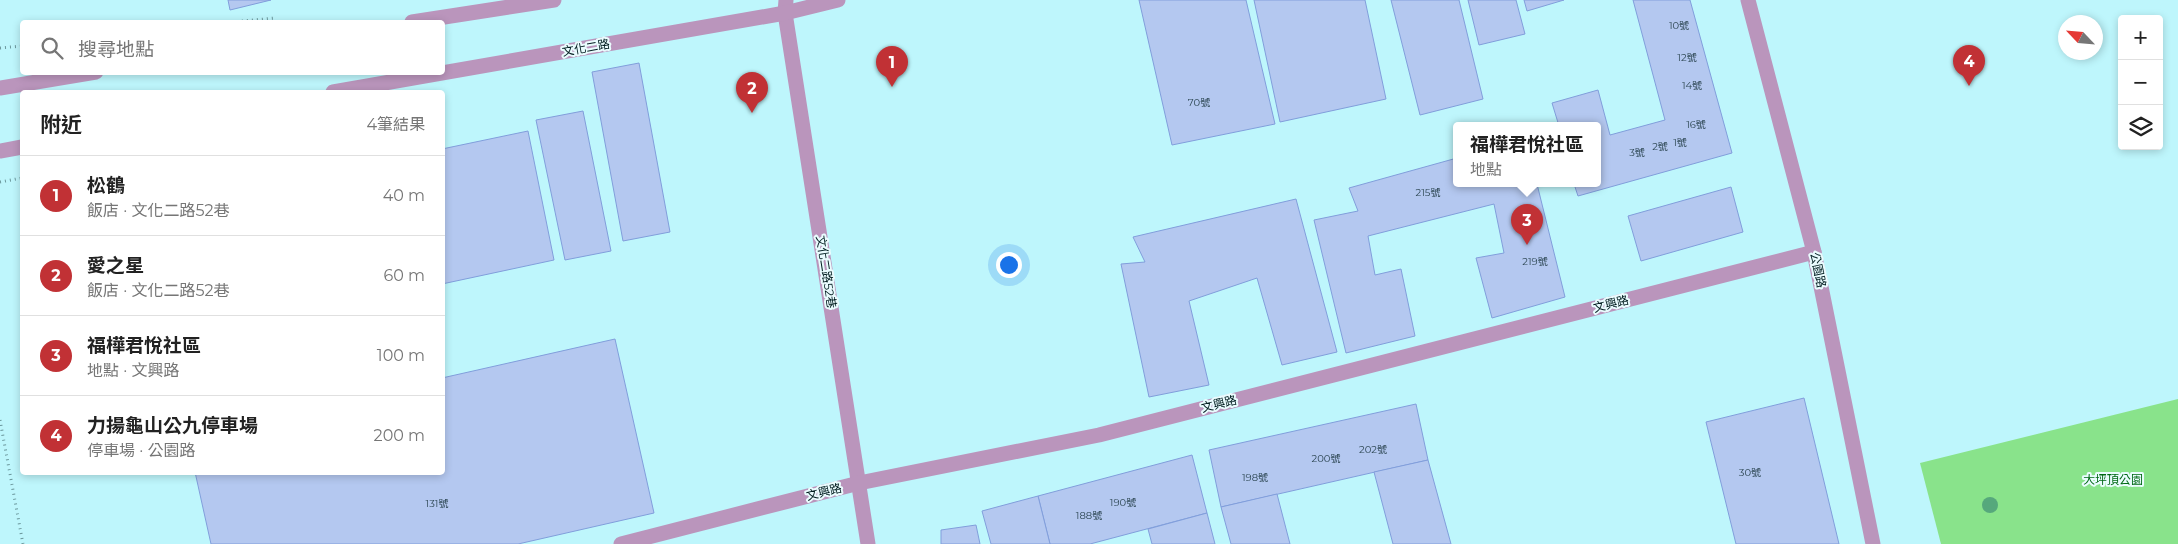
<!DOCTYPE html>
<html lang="zh-TW">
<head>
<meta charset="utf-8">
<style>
	body { margin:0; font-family:Montserrat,"Noto Sans TC",sans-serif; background:#f2f2f2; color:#222 }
	.controls { position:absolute; right:15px; top:15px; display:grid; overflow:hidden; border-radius:5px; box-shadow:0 2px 8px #0003 }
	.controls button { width:45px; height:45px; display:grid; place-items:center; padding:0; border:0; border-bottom:1px solid #e0e0e0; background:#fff; color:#222; font:25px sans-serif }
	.compass { position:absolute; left:2058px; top:15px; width:45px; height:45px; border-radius:50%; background:#fff; box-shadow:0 2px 8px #0003; rotate:296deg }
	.you { position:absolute; left:1008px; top:264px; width:18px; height:18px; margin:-12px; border:4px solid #fff; border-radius:50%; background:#1a73e8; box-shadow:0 0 0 8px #1a73e833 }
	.badge { display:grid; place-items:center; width:32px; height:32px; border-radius:50%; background:#c13135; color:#fff; font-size:16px; font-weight:700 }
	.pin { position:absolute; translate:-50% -41px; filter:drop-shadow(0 1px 2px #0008) }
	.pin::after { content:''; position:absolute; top:26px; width:18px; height:15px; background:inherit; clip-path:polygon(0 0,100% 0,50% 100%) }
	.popup { position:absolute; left:1453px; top:122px; width:148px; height:65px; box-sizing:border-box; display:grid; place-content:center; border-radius:5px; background:#fff; filter:drop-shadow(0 1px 4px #0005); font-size:16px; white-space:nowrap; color:#767676 }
	.popup b { font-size:19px; color:#222 }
	.popup::after { content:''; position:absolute; left:50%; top:100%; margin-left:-10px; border:10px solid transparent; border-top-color:#fff }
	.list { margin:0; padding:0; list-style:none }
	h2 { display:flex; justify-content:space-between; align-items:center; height:65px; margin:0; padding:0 20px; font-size:21px }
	h2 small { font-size:16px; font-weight:400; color:#767676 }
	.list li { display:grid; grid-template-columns:32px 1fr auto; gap:15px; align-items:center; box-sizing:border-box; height:80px; padding:0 20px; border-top:1px solid #e0e0e0 }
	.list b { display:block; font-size:19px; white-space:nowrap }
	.list p { margin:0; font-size:16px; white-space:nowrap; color:#767676 }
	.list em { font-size:16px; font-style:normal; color:#767676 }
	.icon { flex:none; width:28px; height:28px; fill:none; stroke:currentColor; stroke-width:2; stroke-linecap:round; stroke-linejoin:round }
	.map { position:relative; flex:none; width:2178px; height:544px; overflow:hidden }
	.search { position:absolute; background:#fff; box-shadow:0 2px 8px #0003; left:20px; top:20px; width:425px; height:55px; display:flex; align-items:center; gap:12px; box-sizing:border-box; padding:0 18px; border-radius:5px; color:#767676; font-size:19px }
	.panel { position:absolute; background:#fff; box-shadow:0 2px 8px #0003; left:20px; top:90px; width:425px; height:385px; border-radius:5px }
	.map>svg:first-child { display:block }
</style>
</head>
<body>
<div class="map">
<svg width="2178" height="544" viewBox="0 0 2178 544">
	<rect width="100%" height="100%" fill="#bef6fc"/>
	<polygon fill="#89e38b" points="2178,399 2178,544 1941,544 1920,463"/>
	<g fill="#b4c8f0" stroke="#819edb">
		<polygon points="228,0 271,0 230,10"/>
		<polygon points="1139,0 1246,0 1275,124 1172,145"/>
		<polygon points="1254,0 1365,0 1386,99 1280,122"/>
		<polygon points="1391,0 1459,0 1483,99 1420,115"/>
		<polygon points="1468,0 1516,0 1525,34 1479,45"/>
		<polygon points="1524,0 1564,0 1527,11"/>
		<polygon points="1633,0 1690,0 1732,153 1578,196 1574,184 1597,184 1597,126 1559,126 1552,103 1598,90 1610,135 1665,120"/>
		<polygon points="639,63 670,232 623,241 592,72"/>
		<polygon points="583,111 611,251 565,260 536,120"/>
		<polygon points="528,131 554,260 442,284 442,149"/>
		<polygon points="1457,158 1457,184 1537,184 1565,297 1492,318 1476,258 1504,253 1494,204 1368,236 1375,275 1401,269 1415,336 1346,353 1314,220 1358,211 1349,188"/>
		<polygon points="1731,187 1743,232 1641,261 1628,216"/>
		<polygon points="1296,199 1337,352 1282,365 1257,278 1189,301 1209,385 1149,397 1121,264 1145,262 1133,237"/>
		<polygon points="615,339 654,513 518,544 211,544 195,472 442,472 442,378"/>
		<polygon points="1804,398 1839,544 1736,544 1706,422"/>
		<polygon points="1416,404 1428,460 1221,507 1209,450"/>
		<polygon points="1192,455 1207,513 1090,544 1050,544 1038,496"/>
		<polygon points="1428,460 1451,544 1393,544 1374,472"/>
		<polygon points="1277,494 1290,544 1231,544 1221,507"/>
		<polygon points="1038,496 1050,544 991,544 982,511"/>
		<polygon points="1207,513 1215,544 1152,544 1148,529"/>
		<polygon points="976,525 980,544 941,544 941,530"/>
	</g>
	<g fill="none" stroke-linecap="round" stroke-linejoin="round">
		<g stroke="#6b979c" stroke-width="3" stroke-dasharray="1 4" stroke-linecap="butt">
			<polyline points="232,22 275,18"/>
			<polyline points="0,48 22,46"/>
			<polyline points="0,182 22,178"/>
			<polyline points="0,420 23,544"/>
		</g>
		<g stroke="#ba95bc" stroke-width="15">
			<polyline points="786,0 785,13 868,544"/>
			<polyline points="1748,0 1814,252 1873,544"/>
			<polyline points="621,544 859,483 1099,435 1814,252"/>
		</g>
		<g stroke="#ba95bc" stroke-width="15">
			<polyline points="412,22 554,0"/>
			<polyline points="0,88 96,72"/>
			<polyline points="333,92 785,13 838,0"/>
			<polyline points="0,151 22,147"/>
		</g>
	</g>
	<circle fill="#56a87c" cx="1990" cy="505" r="8"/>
	<g text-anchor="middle" stroke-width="4" stroke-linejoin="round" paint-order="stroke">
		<g font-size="10" fill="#2d4753">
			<text x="1679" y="29">10號</text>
			<text x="1687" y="61">12號</text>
			<text x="1692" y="89">14號</text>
			<text x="1199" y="106">70號</text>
			<text x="1696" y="128">16號</text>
			<text x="1680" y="146">1號</text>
			<text x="1660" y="150">2號</text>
			<text x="1637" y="156">3號</text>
			<text x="1428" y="196">215號</text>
			<text x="1535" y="265">219號</text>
			<text x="1373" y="453">202號</text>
			<text x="1326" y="462">200號</text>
			<text x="1750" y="476">30號</text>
			<text x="1255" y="481">198號</text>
			<text x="1123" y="506">190號</text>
			<text x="437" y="507">131號</text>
			<text x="1089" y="519">188號</text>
		</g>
		<g font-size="12" fill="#001c1f" stroke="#eafcfe">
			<text transform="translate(586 48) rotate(-10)" y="4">文化二路</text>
			<text transform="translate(1818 270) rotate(78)" y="4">公園路</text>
			<text transform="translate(826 272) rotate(81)" y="4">文化二路52巷</text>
			<text transform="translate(1611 304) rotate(-14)" y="4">文興路</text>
			<text transform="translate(1219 404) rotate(-14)" y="4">文興路</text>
			<text transform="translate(824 492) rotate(-14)" y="4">文興路</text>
		</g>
		<g font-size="12" fill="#006914" stroke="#eafcfe">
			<text x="2113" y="484">大坪頂公園</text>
		</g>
	</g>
</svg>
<div class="controls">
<button>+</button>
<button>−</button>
<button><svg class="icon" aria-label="layers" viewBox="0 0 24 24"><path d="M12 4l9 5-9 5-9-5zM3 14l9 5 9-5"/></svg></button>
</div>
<svg class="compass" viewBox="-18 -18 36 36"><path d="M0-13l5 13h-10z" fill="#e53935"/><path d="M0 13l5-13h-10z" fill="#767676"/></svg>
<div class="you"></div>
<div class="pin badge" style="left:892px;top:87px">1</div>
<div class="pin badge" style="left:752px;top:113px">2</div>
<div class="pin badge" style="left:1527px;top:245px">3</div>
<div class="popup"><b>福樺君悅社區</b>地點</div>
<div class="pin badge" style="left:1969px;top:86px">4</div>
<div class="search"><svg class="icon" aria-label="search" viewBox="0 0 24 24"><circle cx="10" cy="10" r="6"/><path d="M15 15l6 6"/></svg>搜尋地點</div>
<section class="panel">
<h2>附近<small>4筆結果</small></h2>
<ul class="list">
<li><span class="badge">1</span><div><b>松鶴</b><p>飯店 · 文化二路52巷</p></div><em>40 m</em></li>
<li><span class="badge">2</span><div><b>愛之星</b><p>飯店 · 文化二路52巷</p></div><em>60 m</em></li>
<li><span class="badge">3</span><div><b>福樺君悅社區</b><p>地點 · 文興路</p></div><em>100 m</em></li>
<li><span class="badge">4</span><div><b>力揚龜山公九停車場</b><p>停車場 · 公園路</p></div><em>200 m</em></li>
</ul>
</section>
</div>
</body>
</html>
